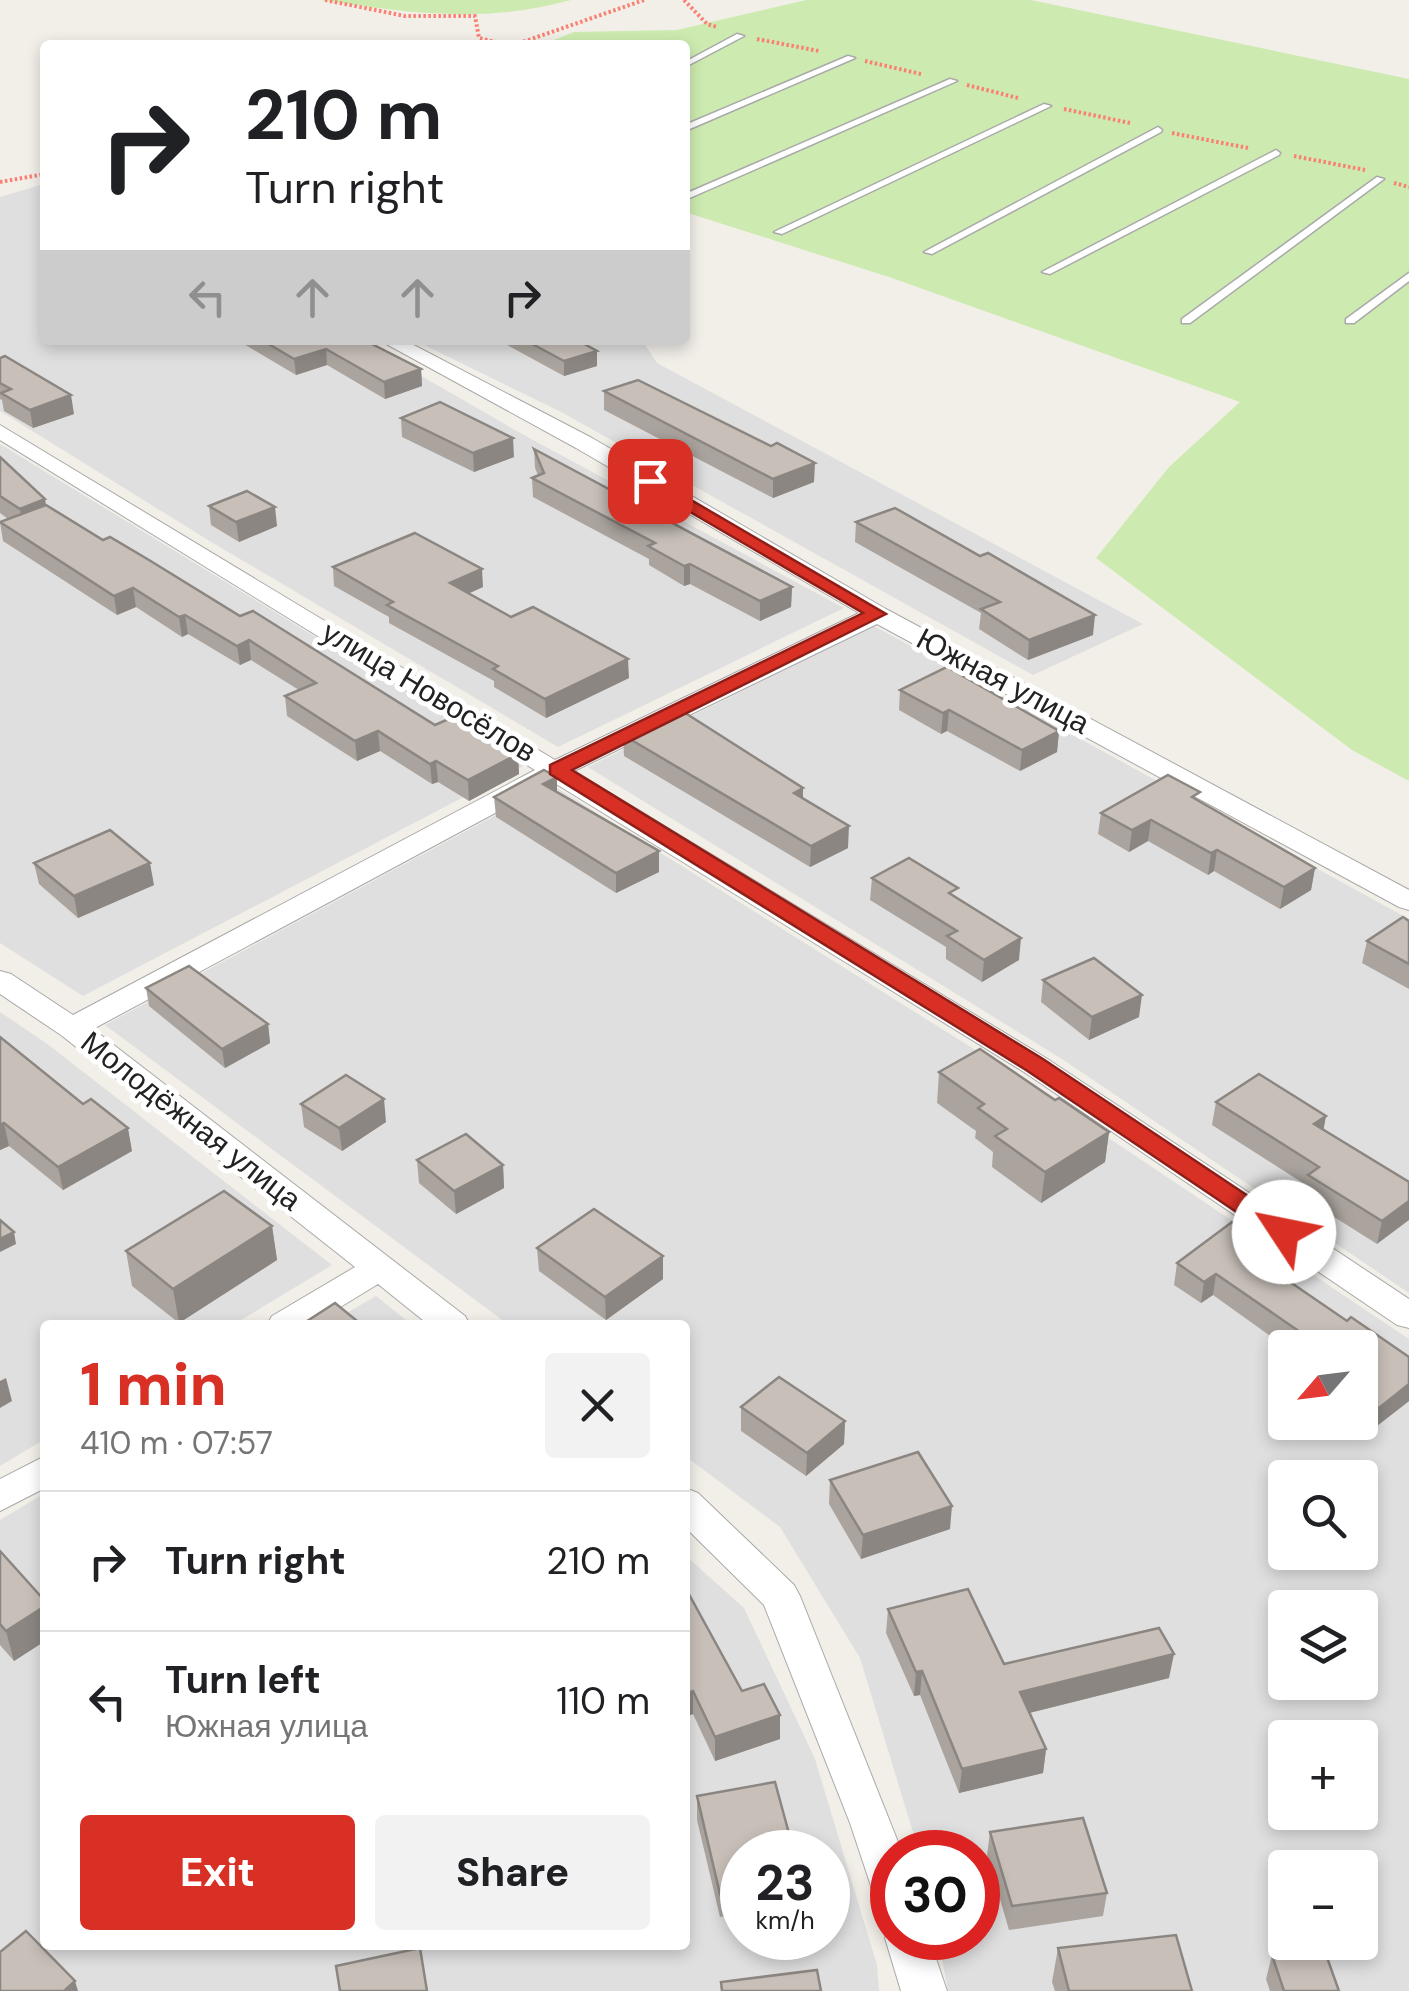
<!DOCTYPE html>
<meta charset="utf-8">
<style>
:root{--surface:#fff;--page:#f2f2f2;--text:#202124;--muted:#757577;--line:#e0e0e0;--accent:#d93025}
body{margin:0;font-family:"DM Sans",sans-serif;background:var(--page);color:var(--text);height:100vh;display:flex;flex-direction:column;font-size:38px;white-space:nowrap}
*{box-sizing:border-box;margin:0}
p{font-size:32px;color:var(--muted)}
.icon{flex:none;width:55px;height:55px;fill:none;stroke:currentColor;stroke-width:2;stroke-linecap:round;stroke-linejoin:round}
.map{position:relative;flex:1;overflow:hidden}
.details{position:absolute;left:40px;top:1320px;width:650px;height:630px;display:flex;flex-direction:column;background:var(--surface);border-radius:10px;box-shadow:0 5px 15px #0003}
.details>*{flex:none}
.hud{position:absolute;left:40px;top:40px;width:650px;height:305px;border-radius:10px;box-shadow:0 5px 15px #0003;background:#fff;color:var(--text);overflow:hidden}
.needle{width:65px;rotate:242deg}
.tools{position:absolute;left:1268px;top:1330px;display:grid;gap:20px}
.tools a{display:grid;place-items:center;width:110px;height:110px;border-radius:10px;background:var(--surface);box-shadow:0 5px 15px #0003;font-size:50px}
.speed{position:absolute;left:720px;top:1830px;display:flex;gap:20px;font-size:50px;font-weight:700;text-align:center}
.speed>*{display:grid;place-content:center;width:130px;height:130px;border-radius:50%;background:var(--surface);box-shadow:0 5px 15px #0003;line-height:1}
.speed small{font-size:25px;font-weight:400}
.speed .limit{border:15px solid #d22;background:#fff;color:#111}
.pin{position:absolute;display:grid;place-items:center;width:85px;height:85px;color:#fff;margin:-42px;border-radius:20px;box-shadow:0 5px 15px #0006}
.me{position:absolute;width:110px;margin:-55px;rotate:304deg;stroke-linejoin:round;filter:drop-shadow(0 0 8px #0008)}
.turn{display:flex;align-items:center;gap:35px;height:210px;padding:0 40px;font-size:45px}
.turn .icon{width:130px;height:130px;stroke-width:2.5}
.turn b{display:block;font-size:70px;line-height:85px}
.lanes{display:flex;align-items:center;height:95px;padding:0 40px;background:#0003;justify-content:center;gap:50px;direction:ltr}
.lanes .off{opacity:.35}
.round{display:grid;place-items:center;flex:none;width:105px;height:105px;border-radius:10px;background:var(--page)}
.headline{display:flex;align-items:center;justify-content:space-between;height:170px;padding:0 40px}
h1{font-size:60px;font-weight:800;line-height:75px;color:var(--accent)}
.button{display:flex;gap:20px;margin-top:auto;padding:20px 40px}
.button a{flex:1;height:115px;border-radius:10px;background:var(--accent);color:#fff;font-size:40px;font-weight:800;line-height:115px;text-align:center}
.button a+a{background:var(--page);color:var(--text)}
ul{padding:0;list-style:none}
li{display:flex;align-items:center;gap:30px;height:140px;padding:0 40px;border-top:2px solid var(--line)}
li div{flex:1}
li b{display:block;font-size:38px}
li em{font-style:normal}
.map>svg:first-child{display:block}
.residential{fill:#e0dfdf;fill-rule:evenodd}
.grass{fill:#cdebb0}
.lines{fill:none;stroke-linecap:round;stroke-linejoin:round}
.service-casing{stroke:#a9a9a9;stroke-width:3}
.minor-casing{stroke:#a9a9a9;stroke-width:2}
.path{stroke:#fa8072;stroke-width:4;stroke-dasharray:2.5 2.5;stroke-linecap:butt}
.service{fill:#fff;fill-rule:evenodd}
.minor{fill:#fff;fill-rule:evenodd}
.wall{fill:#aba49e}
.shaded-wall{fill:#8b8681}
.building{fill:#c7bfb8;stroke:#8b8681;stroke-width:2.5}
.route{fill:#d93025;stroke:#8d1f18;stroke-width:2.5}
.labels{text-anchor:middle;stroke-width:10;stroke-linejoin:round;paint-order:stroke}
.street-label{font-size:30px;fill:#222;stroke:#fff}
</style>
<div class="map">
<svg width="1409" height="1991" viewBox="0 0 1409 1991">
<rect width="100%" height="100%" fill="#f2efe9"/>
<g class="residential">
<polygon points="40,185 45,187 45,340 359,340 522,434 844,608 558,747 208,540 0,411 0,197"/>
<polygon points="414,340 642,340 657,363 1143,624 1033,675 561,412"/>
<polygon points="0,444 525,765 83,996 0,943"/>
<polygon points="874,626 1409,919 1409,1293 1062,1059 588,767"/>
<path d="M552 785 998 1064 1409 1339V1991H948L938 1938H978V1852H919L860 1658 780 1527 685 1456V1325H509L105 1025ZM1285 1348H1360V1422H1285ZM1285 1478H1360V1552H1285ZM1285 1608H1360V1682H1285ZM1285 1738H1360V1812H1285ZM1285 1868H1360V1942H1285Z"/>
<polygon points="0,1012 46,1043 332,1265 233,1325 45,1325 45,1439 0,1466"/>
<polygon points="376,1296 412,1325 326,1325"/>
<path d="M45 1493V1945H685V1555L744 1608 815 1759 877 1965 879 1991H0V1520ZM742 1852H828V1938H742Z"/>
</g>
<g class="grass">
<path d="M320 0H571C484 24 408 13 320 0Z"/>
<polygon points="806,0 1031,0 1409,79 1409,781 1352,750 1096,558 1169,467 1240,402 892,278 685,212 685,45 541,45 574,32 677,30"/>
</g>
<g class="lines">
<defs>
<g id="service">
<polygon points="737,34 744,36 685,67 685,62"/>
<polygon points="848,56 855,58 685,131 685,125"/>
<polygon points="950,79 957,81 685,200 685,194"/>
<polygon points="1044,104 1051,106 782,234 774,232"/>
<polygon points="1158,127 1162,130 1161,132 932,254 924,252"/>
<polygon points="1276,150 1280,153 1279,155 1050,274 1042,272"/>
<polygon points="1377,177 1384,179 1190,323 1182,323 1182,319"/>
<polygon points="1409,273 1409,281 1354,323 1346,323 1346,319"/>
</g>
<g id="minor">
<polygon points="379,340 404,340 592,438 886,609 1409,890 1409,910 1399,907 877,624 574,771 1046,1058 1409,1299 1409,1328 1397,1325 1024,1072 553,782 93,1029 465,1316 470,1325 429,1325 378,1284 311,1325 267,1325 272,1316 355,1267 61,1035 0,994 0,971 11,974 73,1015 535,770 0,440 0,425 555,760 859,613 576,448"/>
<polygon points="45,1456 45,1488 0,1511 0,1479"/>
<polygon points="685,1488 698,1493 794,1585 800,1596 902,1852 892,1852 892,1909 877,1904 850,1823 764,1605 685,1527"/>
<polygon points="891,1924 892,1938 929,1938 947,1991 901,1991 885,1938"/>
</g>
</defs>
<use href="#service" class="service-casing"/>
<use href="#minor" class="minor-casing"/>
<g class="path">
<polyline points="325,0 405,16 475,16 479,38 508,45"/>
<polyline points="684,0 707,24 717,27"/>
<polyline points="757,39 819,51"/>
<polyline points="514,45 644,0"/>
<polyline points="865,61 921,74"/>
<polyline points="967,85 1018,98"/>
<polyline points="1064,109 1130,123"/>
<polyline points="1172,133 1248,148"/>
<polyline points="1294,156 1365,170"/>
<polyline points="0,182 45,174"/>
<polyline points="1394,183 1409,187"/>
</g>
<use href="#service" class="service"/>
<use href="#minor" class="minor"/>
</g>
<g class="wall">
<polygon points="237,340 364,340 421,369 422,386 385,399 327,365 296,375"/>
<polygon points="498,340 577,340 597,366 564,376"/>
<polygon points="0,358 74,414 33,428 4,411 2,400 0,399"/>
<polygon points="604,391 771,446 814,482 773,498 604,410"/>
<polygon points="401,418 514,457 474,472 402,437"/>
<polygon points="534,449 792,587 791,607 760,621 690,584 684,586 649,565 649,559 533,497 532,478 538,475 535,468"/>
<polygon points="0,457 46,505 103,540 435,725 518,754 519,774 469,801 438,782 432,784 380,751 357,761 287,716 285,696 299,690 251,660 240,665 188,634 182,637 136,607 117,615 3,541 0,522 8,519 0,513"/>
<polygon points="209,506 277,526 239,542 211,525"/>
<polygon points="856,522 1093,635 1028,660 979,629 981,613 855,542"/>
<polygon points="333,567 483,587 469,593 511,617 629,678 546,718 494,687 494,681 389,623 389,617 334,586"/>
<polygon points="900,690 1059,731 1057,752 1020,771 947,731 941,734 899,710"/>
<polygon points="623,735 803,788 803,798 848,848 810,867 624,756"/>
<polygon points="557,792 659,851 659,872 616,893 496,817 494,797"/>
<polygon points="1199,801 1315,868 1311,890 1280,909 1214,871 1208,875 1148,841 1129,852 1098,834 1101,813"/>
<polygon points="34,863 154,885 78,918 39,884"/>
<polygon points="872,878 957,898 1019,960 982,982 946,959 946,947 870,900"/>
<polygon points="1409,921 1409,989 1362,963 1367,941"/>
<polygon points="1043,980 1139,1017 1089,1040 1041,1002"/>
<polygon points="146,988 268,1024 270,1043 225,1068 149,1006"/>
<polygon points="0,1037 132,1151 63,1190 9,1146 0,1150"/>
<polygon points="939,1072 1055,1100 1109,1132 1105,1162 1041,1203 992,1167 993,1152 975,1138 976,1131 937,1103"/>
<polygon points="1216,1102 1326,1116 1323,1129 1409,1182 1377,1244 1304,1198 1306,1185 1212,1125"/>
<polygon points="301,1104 386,1122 342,1151 304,1127"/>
<polygon points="417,1160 503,1165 504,1188 456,1214 419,1183"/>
<polygon points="272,1226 277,1260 179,1323 132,1286 126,1251"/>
<polygon points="1254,1237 1251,1255 1347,1321 1409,1357 1409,1401 1373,1429 1360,1420 1360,1348 1287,1348 1213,1295 1201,1303 1174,1285 1177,1263"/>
<polygon points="537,1248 663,1256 663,1279 606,1320 539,1271"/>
<polygon points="741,1407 845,1421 844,1444 806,1476 741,1431"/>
<polygon points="830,1480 950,1529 861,1559 829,1504"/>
<polygon points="0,1551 45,1601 45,1641 14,1661 0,1645"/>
<polygon points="685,1587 742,1691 780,1715 780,1739 715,1761 693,1714 685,1717"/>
<polygon points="888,1609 1004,1664 1169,1678 1029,1713 1046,1749 1043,1773 959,1793 920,1695 914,1696 886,1633"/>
<polygon points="697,1796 742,1852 742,1913 720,1917 697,1820"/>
<polygon points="990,1832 1107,1893 1103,1916 1009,1930 987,1855"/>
<polygon points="1058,1948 1192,1991 1055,1991 1052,1982"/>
<polygon points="1272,1955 1339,1991 1270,1991 1266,1979"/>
</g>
<g class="shaded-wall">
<polygon points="326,349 327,365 296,375 294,359"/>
<polygon points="597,351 597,366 564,376 564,361"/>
<polygon points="421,369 422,386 385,399 384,382"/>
<polygon points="71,395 74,414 33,428 30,410"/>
<polygon points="513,438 514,457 474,472 473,453"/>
<polygon points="815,463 814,482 773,498 773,479"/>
<polygon points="45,499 48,519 23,528 20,509"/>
<polygon points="275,507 277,526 239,542 236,522"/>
<polygon points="690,564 690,584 684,586 684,566"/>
<polygon points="482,569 483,587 452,601 450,583"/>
<polygon points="792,587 791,607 760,621 760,601"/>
<polygon points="133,588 136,607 117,615 114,596"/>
<polygon points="185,615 188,634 182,637 179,617"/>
<polygon points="1095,615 1093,635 1028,660 1029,640"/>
<polygon points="249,640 251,660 240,665 237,646"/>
<polygon points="628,659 629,678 546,718 545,699"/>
<polygon points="949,710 947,731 941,734 943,713"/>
<polygon points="378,731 380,751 357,761 355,741"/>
<polygon points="1059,731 1057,752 1020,771 1022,750"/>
<polygon points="518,754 519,774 469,801 468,780"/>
<polygon points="436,761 438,782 432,784 430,764"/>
<polygon points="557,777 557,798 543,784"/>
<polygon points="803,788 803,810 794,793"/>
<polygon points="1151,820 1148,841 1129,852 1132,830"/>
<polygon points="849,826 848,848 810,867 811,846"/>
<polygon points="1217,850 1214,871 1208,875 1211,853"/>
<polygon points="659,851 659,872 616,893 616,873"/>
<polygon points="150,863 154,885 78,918 74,896"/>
<polygon points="1315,868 1311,890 1280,909 1284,887"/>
<polygon points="1021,938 1019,960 982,982 984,960"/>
<polygon points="1142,995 1139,1017 1089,1040 1092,1017"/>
<polygon points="268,1024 270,1043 225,1068 222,1049"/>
<polygon points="384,1099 386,1122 342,1151 339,1128"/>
<polygon points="1326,1116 1322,1138 1314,1124"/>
<polygon points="4,1123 9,1146 0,1150 0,1125"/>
<polygon points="128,1128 132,1151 63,1190 58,1167"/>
<polygon points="1109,1132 1105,1162 1041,1203 1045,1172"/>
<polygon points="503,1165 504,1188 456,1214 454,1191"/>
<polygon points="1409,1201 1409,1220 1377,1244 1382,1221"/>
<polygon points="272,1226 277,1260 179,1323 173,1289"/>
<polygon points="14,1232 16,1244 0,1252 0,1239"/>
<polygon points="1254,1237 1250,1258 1239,1247"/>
<polygon points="663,1256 663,1279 606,1320 605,1297"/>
<polygon points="1216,1274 1213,1295 1201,1303 1204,1282"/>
<polygon points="6,1378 12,1401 0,1408 0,1381"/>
<polygon points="1409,1384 1409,1401 1373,1429 1379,1408"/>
<polygon points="845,1421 844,1444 806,1476 807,1453"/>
<polygon points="952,1506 950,1529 861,1559 863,1535"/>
<polygon points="45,1606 45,1641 14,1661 6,1631"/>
<polygon points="1174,1654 1169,1678 1017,1716 1020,1692"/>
<polygon points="922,1671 920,1695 914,1696 916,1672"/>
<polygon points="693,1691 693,1714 685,1717 685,1694"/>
<polygon points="780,1715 780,1739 715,1761 715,1737"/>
<polygon points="1046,1749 1043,1773 959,1793 962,1769"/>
<polygon points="75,1981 78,1991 64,1991"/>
</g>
<g class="building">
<polygon points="262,340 364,340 421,369 384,382 326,349 294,359"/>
<polygon points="525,340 577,340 597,351 564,361"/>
<polygon points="5,356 71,395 30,410 1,393 11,389 0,383 0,358"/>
<polygon points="638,380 771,446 777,443 815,463 773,479 604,391"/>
<polygon points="440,402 513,438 473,453 401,418"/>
<polygon points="534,449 792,587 760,601 690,564 684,566 648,546 655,543 532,478 544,473"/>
<polygon points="0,457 45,499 20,509 0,496"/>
<polygon points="247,491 275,507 236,522 209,506"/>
<polygon points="46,505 103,540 110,537 149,560 240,616 253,611 435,725 451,718 518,754 468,780 436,761 430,764 378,731 355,741 285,696 316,683 249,640 237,646 185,615 179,617 133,588 114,596 0,522"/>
<polygon points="895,508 980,556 988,553 1095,615 1029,640 981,609 1000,602 856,522"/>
<polygon points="415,533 482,569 450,583 511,617 533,607 628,659 545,699 493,669 498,666 387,605 393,602 333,567"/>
<polygon points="947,667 1059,731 1022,750 949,710 943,713 900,690"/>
<polygon points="679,709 803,788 794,793 849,826 811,846 623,735"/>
<polygon points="544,770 557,777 543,784 659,851 616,873 494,797"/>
<polygon points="1168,775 1200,792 1192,797 1315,868 1284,887 1217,850 1211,853 1151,820 1132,830 1101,813"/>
<polygon points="110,830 150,863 74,896 34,863"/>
<polygon points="909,858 958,888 949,893 1021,938 984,960 947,936 957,931 872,878"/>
<polygon points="1403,917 1409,921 1409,964 1367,941"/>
<polygon points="1094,958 1142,995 1092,1017 1043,980"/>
<polygon points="189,966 268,1024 222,1049 146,988"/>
<polygon points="0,1037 83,1104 91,1099 128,1128 58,1167 4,1123 0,1125"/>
<polygon points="980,1049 1055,1100 1059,1098 1109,1132 1045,1172 995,1136 1007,1129 978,1108 984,1104 939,1072"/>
<polygon points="1259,1074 1326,1116 1314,1124 1409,1182 1409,1201 1382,1221 1308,1175 1319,1167 1216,1102"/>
<polygon points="346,1075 384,1099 339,1128 301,1104"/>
<polygon points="466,1134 503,1165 454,1191 417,1160"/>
<polygon points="224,1191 272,1226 173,1289 126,1251"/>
<polygon points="594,1209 663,1256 605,1297 537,1248"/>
<polygon points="0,1220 14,1232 0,1239"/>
<polygon points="1232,1222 1254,1237 1239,1247 1347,1321 1351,1317 1409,1357 1409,1384 1379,1408 1360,1395 1360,1348 1310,1348 1316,1343 1216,1274 1204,1282 1177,1263"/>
<polygon points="335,1303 362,1325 301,1325"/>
<polygon points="779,1377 845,1421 807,1453 741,1407"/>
<polygon points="918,1452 952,1506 863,1535 830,1480"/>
<polygon points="0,1551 45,1601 45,1606 6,1631 0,1624"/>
<polygon points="685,1587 742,1691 764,1684 780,1715 715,1737 693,1691 685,1694"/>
<polygon points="968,1589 1004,1664 1159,1628 1174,1654 1020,1692 1046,1749 962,1769 922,1671 916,1672 888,1609"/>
<polygon points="775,1782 794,1852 742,1852 742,1890 720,1894 697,1796"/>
<polygon points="1083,1818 1107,1893 1012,1906 990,1832"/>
<polygon points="26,1931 75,1981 64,1991 0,1991 0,1952"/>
<polygon points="1176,1935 1192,1991 1069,1991 1058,1948"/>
<polygon points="420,1948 427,1991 340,1991 336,1966"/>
<polygon points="1324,1949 1339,1991 1284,1991 1272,1955"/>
<polygon points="817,1970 821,1991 722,1991 721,1982"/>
</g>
<polygon class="route" points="650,476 886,614 572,770 1043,1059 1293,1226 1297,1232 1293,1238 1275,1238 1026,1070 550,774 550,765 863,613 644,485 641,481"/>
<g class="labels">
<g class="street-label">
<text transform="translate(1003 681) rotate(28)" y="10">Южная улица</text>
<text transform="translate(429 692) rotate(31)" y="10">улица Новосёлов</text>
<text transform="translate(191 1121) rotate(38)" y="10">Молодёжная улица</text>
</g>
</g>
</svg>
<div class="tools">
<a><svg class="needle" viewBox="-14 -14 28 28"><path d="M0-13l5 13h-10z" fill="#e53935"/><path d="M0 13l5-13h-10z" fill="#757577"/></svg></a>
<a><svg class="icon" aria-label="search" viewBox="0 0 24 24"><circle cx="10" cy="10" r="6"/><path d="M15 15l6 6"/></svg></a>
<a><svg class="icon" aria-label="layers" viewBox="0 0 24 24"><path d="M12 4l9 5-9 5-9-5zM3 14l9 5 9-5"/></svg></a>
<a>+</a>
<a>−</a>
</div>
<div class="speed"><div>23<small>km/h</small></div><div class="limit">30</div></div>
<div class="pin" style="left:650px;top:481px;background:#d93025"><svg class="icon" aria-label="arrive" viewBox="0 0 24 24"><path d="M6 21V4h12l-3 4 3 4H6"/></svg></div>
<svg class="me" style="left:1284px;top:1232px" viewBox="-20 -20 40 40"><circle r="19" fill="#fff"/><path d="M0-13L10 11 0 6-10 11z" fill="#d93025"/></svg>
<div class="hud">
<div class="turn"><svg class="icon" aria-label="right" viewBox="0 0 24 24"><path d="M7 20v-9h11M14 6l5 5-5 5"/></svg><div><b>210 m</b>Turn right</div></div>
<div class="lanes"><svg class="icon off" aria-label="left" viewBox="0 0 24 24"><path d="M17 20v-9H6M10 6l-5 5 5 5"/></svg><svg class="icon off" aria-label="ahead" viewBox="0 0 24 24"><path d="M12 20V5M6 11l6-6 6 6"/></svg><svg class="icon off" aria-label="ahead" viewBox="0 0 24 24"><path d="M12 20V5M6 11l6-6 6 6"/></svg><svg class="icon" aria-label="right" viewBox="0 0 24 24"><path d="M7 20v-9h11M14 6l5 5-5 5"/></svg></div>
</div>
<section class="details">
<div class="headline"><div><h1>1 min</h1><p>410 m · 07:57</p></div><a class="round"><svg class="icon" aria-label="close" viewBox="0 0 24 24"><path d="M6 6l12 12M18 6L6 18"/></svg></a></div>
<ul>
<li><svg class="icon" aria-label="right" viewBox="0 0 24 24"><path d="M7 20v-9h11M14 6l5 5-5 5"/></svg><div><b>Turn right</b></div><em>210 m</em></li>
<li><svg class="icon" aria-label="left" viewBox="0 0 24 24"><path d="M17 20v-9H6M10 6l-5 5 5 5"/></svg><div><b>Turn left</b><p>Южная улица</p></div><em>110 m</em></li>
</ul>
<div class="button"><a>Exit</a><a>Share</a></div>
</section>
</div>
